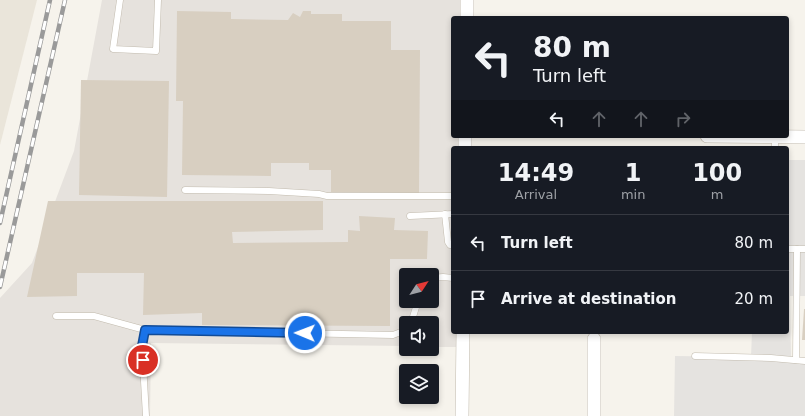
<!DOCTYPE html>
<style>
:root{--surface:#171b24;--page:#242831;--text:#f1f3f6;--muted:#9ea1a6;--line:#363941}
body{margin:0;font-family:"DejaVu Sans",sans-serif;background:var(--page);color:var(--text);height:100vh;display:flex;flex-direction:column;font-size:15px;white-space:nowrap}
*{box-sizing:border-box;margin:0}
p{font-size:13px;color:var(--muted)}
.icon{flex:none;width:22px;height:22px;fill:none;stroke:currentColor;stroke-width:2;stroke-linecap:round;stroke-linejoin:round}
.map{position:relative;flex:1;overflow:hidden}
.details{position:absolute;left:451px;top:146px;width:338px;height:188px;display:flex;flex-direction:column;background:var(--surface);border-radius:4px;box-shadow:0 2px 6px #0003}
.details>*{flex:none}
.banner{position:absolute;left:451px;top:16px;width:338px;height:122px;border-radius:4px;box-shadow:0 2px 6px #0003;background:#171b24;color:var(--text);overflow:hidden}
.needle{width:26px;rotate:54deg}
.buttons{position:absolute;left:399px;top:268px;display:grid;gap:8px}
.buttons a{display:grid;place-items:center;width:40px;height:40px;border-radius:4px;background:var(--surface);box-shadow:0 2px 6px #0003;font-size:20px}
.pin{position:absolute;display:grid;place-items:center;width:34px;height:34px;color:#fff;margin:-17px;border:2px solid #fff;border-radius:50%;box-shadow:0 1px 4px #0007}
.me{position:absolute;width:44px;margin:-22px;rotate:271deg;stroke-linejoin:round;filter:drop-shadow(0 0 3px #0008)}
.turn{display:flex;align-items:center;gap:14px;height:84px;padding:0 16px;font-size:18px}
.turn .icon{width:52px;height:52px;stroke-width:2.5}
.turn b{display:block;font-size:28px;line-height:34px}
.lanes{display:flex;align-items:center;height:38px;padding:0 16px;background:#0003;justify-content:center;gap:20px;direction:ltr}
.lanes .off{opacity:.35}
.eta{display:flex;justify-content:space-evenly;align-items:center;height:68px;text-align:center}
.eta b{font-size:24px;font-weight:800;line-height:28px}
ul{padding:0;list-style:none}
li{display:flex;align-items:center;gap:12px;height:56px;padding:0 16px;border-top:1px solid var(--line)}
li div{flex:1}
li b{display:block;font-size:15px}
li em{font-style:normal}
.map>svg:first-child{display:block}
.residential{fill:#eae5da}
.industrial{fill:#e6e2dd;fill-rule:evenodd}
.parking{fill:#e5e3e0}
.building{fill:#d8cfc1}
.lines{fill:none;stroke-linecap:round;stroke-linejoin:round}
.lane-casing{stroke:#c2bbae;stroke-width:7}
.street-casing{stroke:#c2bbae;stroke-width:14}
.lane{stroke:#fff;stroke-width:6}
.street{stroke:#fff;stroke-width:13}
.rail-casing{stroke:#9a9a9a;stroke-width:4.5}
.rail{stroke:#fff;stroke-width:3;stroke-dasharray:9;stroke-linecap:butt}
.route-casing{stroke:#114b97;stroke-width:10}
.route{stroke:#1a73e8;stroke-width:7}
</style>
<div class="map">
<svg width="805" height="416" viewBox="0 0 805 416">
<rect width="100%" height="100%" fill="#f6f3ec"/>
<polygon class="residential" points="0,0 37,0 0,145"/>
<path class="industrial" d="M102 0H467V18H453V136H465V148H453V332H463V347H432V323H406V346L151 343 150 416H0V298L32 263 74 151ZM406 275H432V301H406Z"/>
<polygon class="parking" points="787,160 805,160 805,296 790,296 791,360 805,361 805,416 674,416 675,356 751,357 752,332 787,332"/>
<g class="building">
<polygon points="177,11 231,12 231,19 288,20 293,13 300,17 303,11 311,11 311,14 342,14 342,21 391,21 391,50 420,50 419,193 331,192 331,170 309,170 309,163 271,163 271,176 182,175 183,101 176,101"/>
<polygon points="81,80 169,81 167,197 79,195"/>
<polygon points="48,201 323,201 323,230 232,232 233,243 348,242 348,230 360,231 359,216 395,218 394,230 428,231 427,259 390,259 390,326 202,325 202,313 143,315 144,273 77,273 77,296 27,297"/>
<polygon points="804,309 805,309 805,340 802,340"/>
</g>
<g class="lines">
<defs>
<g id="lane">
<polyline points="120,0 113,49 156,51 158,0"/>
<polyline points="775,148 775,137"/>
<polyline points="185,190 269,191 319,194 327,196 453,196"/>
<polyline points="445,214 448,242 450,245 453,245"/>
<polyline points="410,216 453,214"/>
<polyline points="787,249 805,249"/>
<polyline points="432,278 443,277 453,278"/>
<polyline points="56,316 94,316 145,330 393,335 406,330"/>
<polyline points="411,323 418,301"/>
<polyline points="145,330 142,346 146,416"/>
<polyline points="695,356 771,358 805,361"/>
<polyline points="796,360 797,249"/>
</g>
<g id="street">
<polyline points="467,18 467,0"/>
<polyline points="707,136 805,137"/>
<polyline points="465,148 465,136"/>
<polyline points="462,416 463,332"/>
<polyline points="594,416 594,339"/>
</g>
</defs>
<use href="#lane" class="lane-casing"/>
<use href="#street" class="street-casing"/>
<use href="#lane" class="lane"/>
<use href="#street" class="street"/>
<defs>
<g id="rail">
<polyline points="0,223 50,0"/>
<polyline points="0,287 65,0"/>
</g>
</defs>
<use href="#rail" class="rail-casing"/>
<use href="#rail" class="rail"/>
</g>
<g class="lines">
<defs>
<polyline id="route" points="143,360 142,346 145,330 305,333"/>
</defs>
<use href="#route" class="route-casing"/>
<use href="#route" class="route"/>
</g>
</svg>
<div class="buttons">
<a><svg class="needle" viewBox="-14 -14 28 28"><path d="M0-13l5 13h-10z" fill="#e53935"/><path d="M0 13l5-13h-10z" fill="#9ea1a6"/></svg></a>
<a><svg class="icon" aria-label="sound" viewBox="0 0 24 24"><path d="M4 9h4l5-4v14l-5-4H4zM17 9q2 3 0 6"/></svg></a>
<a><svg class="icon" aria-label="layers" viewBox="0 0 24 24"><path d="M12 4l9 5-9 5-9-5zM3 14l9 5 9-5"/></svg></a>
</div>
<div class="pin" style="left:143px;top:360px;background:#d93025"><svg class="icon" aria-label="arrive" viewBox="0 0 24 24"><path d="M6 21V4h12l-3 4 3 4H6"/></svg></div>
<svg class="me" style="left:305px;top:333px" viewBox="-20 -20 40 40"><circle r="17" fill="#1a73e8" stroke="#fff" stroke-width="3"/><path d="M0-11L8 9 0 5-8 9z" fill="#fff"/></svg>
<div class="banner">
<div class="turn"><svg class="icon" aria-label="left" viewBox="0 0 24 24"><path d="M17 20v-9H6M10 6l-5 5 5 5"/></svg><div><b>80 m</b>Turn left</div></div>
<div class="lanes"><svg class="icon" aria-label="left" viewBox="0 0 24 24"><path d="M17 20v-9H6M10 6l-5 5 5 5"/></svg><svg class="icon off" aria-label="ahead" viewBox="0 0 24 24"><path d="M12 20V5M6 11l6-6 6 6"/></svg><svg class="icon off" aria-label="ahead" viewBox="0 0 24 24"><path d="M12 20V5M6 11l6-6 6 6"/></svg><svg class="icon off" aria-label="right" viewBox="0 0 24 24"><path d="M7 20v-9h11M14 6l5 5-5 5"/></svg></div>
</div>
<section class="details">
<div class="eta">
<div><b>14:49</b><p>Arrival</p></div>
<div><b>1</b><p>min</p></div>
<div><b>100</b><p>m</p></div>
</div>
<ul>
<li><svg class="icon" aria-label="left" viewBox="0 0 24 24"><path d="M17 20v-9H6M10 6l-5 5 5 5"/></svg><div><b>Turn left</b></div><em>80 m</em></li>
<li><svg class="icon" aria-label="arrive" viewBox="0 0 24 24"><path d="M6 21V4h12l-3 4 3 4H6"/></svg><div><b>Arrive at destination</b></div><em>20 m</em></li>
</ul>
</section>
</div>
